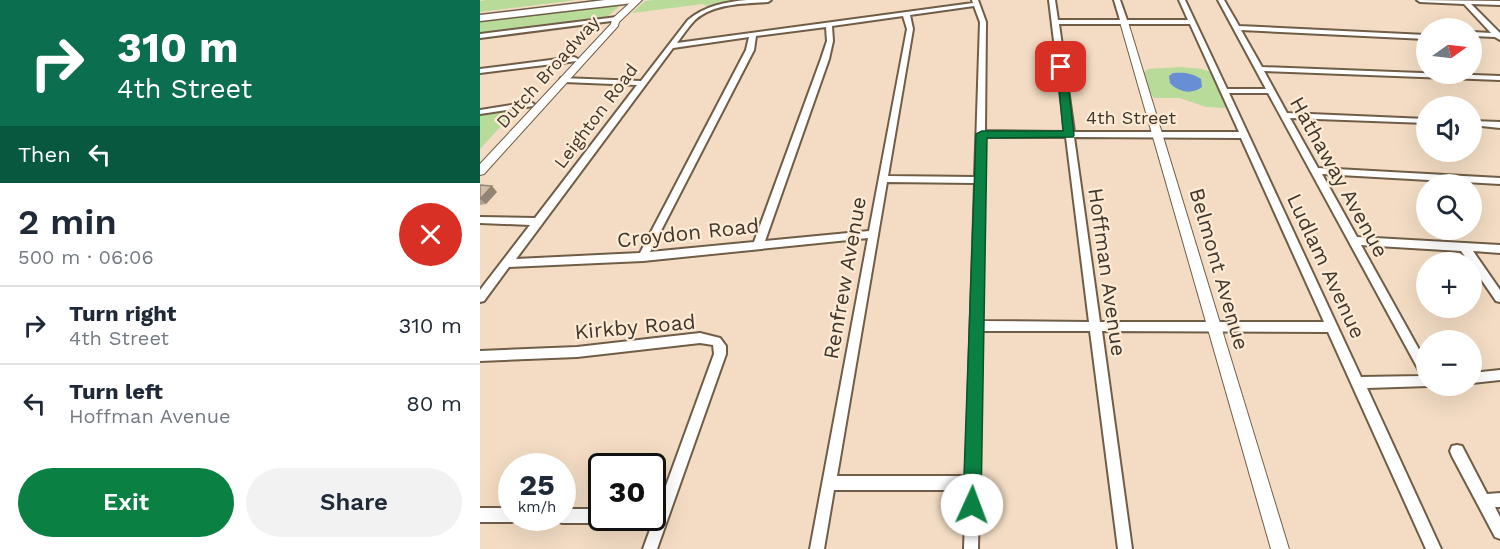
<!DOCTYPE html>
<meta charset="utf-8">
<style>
:root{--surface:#fff;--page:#f2f2f3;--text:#1f2937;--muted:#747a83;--line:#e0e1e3;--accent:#0b8043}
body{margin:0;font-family:"Work Sans",sans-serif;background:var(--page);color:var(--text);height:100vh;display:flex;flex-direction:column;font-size:22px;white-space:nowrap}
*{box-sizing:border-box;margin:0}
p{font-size:20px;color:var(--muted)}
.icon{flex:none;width:33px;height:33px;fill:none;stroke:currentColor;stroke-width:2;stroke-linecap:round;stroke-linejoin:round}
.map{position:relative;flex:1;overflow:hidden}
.side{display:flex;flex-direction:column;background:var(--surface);width:480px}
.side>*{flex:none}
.hud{background:#0b6e4f;color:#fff;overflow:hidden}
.needle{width:39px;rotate:76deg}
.controls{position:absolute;left:936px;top:18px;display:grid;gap:12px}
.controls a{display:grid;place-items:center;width:66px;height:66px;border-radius:50%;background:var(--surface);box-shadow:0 6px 24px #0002;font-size:30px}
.speed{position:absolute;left:18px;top:453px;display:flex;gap:12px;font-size:30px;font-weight:700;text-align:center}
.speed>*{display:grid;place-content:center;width:78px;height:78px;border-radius:50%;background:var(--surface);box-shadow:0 6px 24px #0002;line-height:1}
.speed small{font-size:15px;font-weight:400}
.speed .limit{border:3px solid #111;border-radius:9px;background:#fff;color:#111}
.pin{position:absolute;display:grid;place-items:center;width:51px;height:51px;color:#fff;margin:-26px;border-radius:12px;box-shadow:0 3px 9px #0006}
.me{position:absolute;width:66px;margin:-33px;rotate:2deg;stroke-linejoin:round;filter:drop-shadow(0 0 4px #0008)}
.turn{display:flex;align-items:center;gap:21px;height:126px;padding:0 18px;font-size:27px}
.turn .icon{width:78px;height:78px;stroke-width:2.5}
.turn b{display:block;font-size:42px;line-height:51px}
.then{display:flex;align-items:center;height:57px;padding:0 18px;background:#0003;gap:12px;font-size:22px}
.round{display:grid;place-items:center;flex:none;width:63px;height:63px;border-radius:32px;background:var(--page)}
.headline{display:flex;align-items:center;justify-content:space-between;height:102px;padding:0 18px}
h1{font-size:36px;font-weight:600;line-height:45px}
.primary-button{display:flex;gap:12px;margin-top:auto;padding:12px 18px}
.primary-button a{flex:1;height:69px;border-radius:36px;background:var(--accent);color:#fff;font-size:24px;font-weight:600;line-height:69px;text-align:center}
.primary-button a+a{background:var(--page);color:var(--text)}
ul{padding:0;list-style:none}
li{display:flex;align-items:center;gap:18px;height:78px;padding:0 18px;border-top:2px solid var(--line)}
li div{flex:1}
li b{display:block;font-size:22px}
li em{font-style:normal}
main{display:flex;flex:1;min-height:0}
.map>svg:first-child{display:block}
.green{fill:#b8db9a}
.water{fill:#688ed5}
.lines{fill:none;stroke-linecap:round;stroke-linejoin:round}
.street-casing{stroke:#705d47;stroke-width:4}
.secondary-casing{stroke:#705d47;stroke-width:2}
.highway-casing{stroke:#705d47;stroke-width:3}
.street{fill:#fff;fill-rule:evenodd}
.secondary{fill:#fff;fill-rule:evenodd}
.highway{fill:#fff;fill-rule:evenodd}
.wall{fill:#b5a38e}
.shaded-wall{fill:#948474}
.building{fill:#d3bda5;stroke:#948474;stroke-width:1.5}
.route{fill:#0b8043;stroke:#07532c;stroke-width:1.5}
.labels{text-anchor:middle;stroke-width:4.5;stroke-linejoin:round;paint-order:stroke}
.far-street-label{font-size:18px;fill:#3f362c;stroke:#fdebd6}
.street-label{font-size:21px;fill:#3f362c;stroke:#fdebd6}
</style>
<main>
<section class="side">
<div class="hud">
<div class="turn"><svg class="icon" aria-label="right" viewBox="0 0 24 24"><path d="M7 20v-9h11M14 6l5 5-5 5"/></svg><div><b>310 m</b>4th Street</div></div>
<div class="then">Then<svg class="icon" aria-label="left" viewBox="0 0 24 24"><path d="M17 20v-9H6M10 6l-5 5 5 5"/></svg></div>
</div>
<div class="headline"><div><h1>2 min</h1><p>500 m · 06:06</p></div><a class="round" style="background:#d93025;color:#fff"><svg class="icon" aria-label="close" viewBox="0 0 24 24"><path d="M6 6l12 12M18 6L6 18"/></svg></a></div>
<ul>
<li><svg class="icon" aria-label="right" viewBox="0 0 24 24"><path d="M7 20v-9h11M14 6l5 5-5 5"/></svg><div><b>Turn right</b><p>4th Street</p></div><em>310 m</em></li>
<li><svg class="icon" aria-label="left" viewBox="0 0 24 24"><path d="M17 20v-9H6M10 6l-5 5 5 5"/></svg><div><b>Turn left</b><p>Hoffman Avenue</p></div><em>80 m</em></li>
</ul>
<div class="primary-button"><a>Exit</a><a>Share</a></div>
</section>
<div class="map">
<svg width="1020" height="549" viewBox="0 0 1020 549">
<rect width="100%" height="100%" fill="#f3dcc3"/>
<g class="green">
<polygon points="7,0 98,0 0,12 0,1"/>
<polygon points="173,0 268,0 228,7 223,4 152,13 165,1"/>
<polygon points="143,3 127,17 0,33 0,21"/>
<polygon points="701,67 722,69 731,72 749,105 747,108 726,107 700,98 674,98 667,88 663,73 668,69"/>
<polygon points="36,110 0,149 0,115"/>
</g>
<path class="water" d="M693 73C704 72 712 73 721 79L722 87C712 95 698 92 690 83L689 76Z"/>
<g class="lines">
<defs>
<g id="street">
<path d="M267 0H291L288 2C264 4 234 3 215 20 208 27 203 35 197 43L493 3 492 0H498L506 22 505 131 585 132 569 0H575L578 20H640L634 0H640L647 20H708L699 0H705L747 89H786L738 0H744L759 26 946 35V39L761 30 782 67 1020 76V80L784 71 807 113 946 119V123L810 118 838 168 1020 178V184L842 174 877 237 1020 245V253L993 251 1020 290V302L1016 301 992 266V262H989L981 251 881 245 946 362V386H949L887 388 961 549H946L848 332 622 331 652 549H638L610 331H502L498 549H484L486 490H354L344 549H330L388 238 163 261 29 267 4 301 0 302V290L50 225 0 223V217L55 218 157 85 84 82 80 80 81 78 161 81 208 20C225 6 245 2 267 0ZM494 6 500 22 495 177 408 176 433 29 430 15ZM423 16 427 29 389 231 285 241 349 59 353 41 352 26ZM579 24H710L759 132H594ZM346 27 347 41 341 59 274 242 170 252 274 50 276 36ZM269 37 266 50 160 253 36 259 193 48ZM749 93H788L942 376 881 377ZM505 137H586L609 322 502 321ZM594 137 761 138 844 322H620ZM407 182 495 183 486 476H357Z"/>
<polygon points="937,0 1020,1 1020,5 991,4 1020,33 1020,40 1015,37 992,36 992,32 1011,33 984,4 940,2"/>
<polygon points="137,17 140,19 139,20 0,38 0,34"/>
<polygon points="94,57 98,59 97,61 0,73 0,69"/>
<polygon points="50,102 54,104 53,106 0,114 0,110"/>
<polygon points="992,121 1020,122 1020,128 992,125"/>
<polygon points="220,333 240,338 246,346 246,354 177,549 163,549 234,354 233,345 220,343 97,357 0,361 0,351 97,347"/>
<polygon points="1020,370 1020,380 992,383 992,373"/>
<polygon points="977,445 982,446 1007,494 1020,493 1020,507 1015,507 1020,517 1020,539 1015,537 972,456 970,451 972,446"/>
<polygon points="0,508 32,508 32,518 38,518 37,520 32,522 0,522"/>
<polygon points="82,509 122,509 122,518 128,518 127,521 122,523 82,523 77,521 76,518 82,518"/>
</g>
<g id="secondary">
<polygon points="153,0 162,0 139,22 138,26 4,174 0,175 0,164 131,24 132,19"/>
<polygon points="644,19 648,22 809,549 791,549 640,22"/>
</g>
<polygon id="highway" points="125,0 158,0 153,3 0,21 0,15"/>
</defs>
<use href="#street" class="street-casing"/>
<use href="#secondary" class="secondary-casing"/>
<use href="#highway" class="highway-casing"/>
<use href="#street" class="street"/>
<use href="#secondary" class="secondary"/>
<use href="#highway" class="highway"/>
</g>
<polygon class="wall" points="0,185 17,192 6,204 0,205"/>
<polygon class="shaded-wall" points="12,186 17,192 6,204 0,199"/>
<polygon class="building" points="0,185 12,186 0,199"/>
<polygon class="route" points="577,65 586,67 594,135 593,137 507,138 501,505 498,512 492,514 486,512 483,505 496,134 502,131 583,131"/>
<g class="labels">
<g class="far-street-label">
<text transform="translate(68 72) rotate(-48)" y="6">Dutch Broadway</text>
<text transform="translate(116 116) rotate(-53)" y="6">Leighton Road</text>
<text x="651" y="124">4th Street</text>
</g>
<g class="street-label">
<text transform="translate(859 177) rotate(61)" y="7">Hathaway Avenue</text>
<text transform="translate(208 233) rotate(-6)" y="7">Croydon Road</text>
<text transform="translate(846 266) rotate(65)" y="7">Ludlam Avenue</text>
<text transform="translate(739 269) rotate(74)" y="7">Belmont Avenue</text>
<text transform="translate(627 272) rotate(82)" y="7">Hoffman Avenue</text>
<text transform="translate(365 278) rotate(-80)" y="7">Renfrew Avenue</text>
<text transform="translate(155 327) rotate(-5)" y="7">Kirkby Road</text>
</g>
</g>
</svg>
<div class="controls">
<a><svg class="needle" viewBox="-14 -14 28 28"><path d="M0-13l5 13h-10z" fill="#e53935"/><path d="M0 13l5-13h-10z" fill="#747a83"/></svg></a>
<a><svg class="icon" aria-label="sound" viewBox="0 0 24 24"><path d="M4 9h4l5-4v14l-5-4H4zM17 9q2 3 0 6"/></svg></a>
<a><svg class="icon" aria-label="search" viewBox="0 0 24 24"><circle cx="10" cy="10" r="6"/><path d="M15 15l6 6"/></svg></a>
<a>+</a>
<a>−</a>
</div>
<div class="speed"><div>25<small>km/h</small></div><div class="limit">30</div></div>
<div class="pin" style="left:581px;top:67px;background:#d93025"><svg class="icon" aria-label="arrive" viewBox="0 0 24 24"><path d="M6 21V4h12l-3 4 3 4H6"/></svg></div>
<svg class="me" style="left:492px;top:505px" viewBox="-20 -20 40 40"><circle r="19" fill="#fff"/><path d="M0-13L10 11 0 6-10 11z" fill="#0b8043"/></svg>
</div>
</main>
